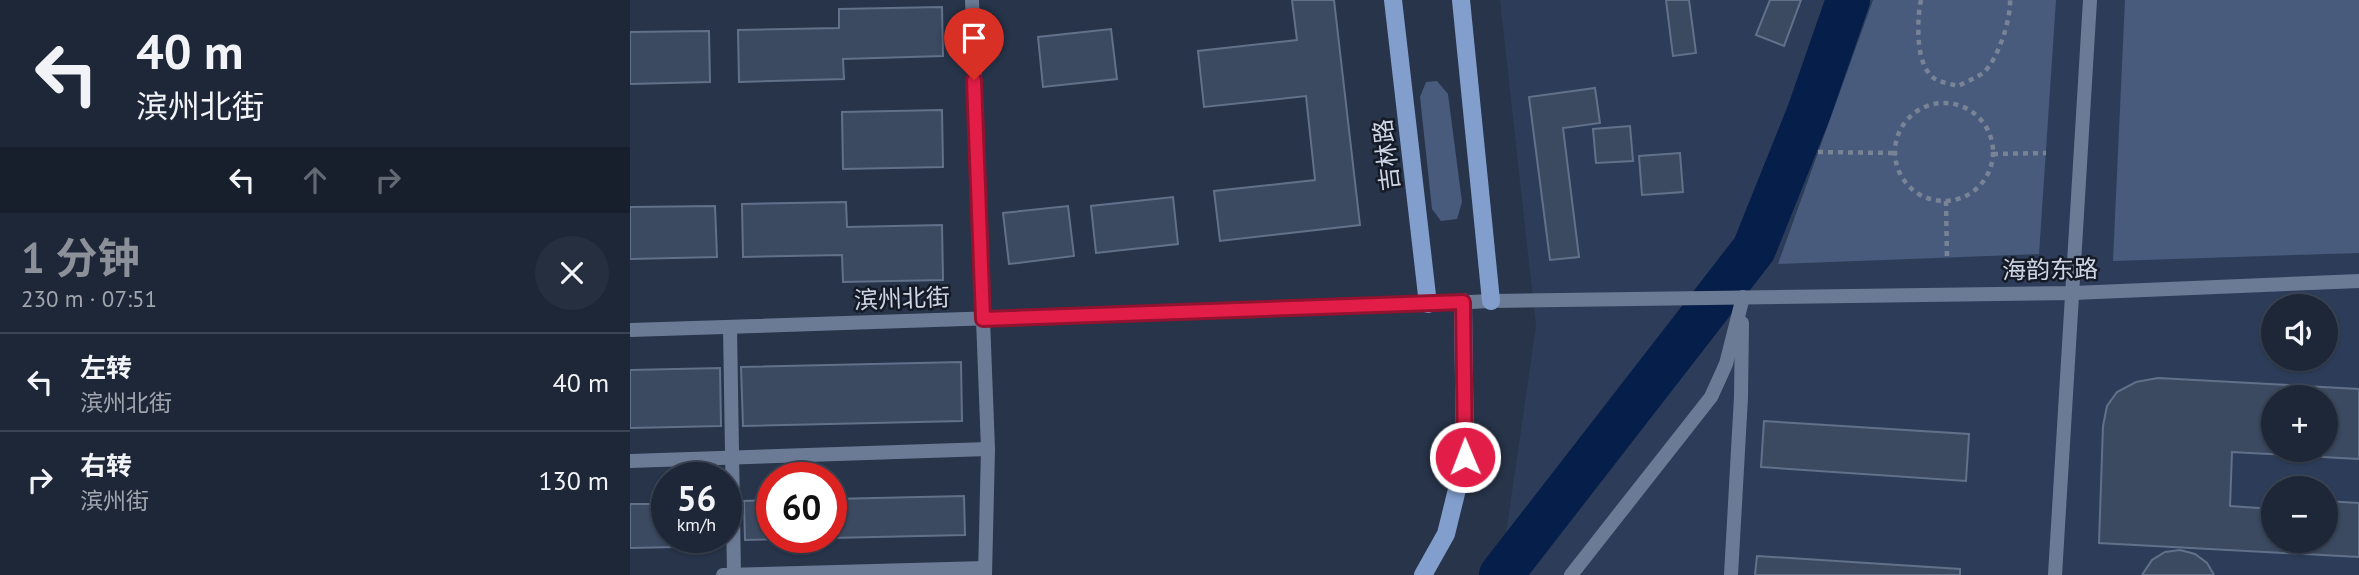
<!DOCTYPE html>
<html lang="zh">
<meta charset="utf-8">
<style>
:root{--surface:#1d2738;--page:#252f40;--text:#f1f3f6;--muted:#a0a5ae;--line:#3b4453;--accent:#8c9099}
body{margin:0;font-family:"PT Sans","Noto Sans SC",sans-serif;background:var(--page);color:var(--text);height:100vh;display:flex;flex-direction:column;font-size:26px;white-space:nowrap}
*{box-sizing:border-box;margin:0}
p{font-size:23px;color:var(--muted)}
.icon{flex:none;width:38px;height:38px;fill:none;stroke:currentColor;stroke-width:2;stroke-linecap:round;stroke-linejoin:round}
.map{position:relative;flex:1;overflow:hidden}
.drawer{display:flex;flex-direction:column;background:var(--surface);width:630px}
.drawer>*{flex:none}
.guide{background:#1d2738;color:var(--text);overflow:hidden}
.tools{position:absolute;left:1631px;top:294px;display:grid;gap:14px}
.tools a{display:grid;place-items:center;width:77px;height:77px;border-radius:50%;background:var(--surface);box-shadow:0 2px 5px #0004,0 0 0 2px var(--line);font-size:35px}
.speed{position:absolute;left:21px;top:462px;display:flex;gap:14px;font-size:35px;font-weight:700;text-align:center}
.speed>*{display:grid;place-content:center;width:91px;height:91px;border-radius:50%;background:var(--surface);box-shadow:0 2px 5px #0004,0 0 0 2px var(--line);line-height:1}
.speed small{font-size:18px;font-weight:400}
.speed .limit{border:10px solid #d22;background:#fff;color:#111}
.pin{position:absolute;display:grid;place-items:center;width:60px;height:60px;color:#fff;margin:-72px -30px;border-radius:50% 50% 50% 0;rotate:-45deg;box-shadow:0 0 7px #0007}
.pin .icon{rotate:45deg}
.me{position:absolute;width:77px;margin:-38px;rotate:359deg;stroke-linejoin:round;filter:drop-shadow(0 0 5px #0008)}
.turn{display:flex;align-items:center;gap:24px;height:147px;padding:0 21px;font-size:32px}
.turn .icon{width:91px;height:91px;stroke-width:2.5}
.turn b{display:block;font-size:49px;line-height:60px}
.lanes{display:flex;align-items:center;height:66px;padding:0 21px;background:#0003;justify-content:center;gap:35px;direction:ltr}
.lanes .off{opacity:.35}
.round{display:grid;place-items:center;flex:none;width:74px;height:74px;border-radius:37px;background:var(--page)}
.headline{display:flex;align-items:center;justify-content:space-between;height:119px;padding:0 21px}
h1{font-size:42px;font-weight:700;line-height:52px;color:var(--accent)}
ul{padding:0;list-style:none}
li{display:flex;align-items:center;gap:21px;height:98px;padding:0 21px;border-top:2px solid var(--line)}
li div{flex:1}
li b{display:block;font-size:26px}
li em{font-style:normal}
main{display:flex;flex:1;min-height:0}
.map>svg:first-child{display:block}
.built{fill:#2d3d59;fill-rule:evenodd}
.green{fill:#485b7d}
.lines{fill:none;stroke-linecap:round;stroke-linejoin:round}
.river{stroke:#051e4a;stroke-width:44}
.building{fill:#3b4961;stroke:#62718a;stroke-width:2;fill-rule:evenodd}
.path{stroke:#798396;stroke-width:4.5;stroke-dasharray:5 5;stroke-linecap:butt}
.lane{stroke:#6c7b95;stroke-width:14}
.street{stroke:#6c7b95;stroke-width:14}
.primary{stroke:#829ecd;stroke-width:18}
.route-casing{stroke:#92132f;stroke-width:18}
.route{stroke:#e11d48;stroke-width:12}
.labels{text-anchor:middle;stroke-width:5;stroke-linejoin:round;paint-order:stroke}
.street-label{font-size:24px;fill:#ced6e5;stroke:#151b26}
</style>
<main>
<section class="drawer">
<div class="guide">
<div class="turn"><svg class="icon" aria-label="left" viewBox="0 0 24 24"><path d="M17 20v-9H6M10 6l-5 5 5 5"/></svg><div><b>40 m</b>滨州北街</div></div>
<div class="lanes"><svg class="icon" aria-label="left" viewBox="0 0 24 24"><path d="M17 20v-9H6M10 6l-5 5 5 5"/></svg><svg class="icon off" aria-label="ahead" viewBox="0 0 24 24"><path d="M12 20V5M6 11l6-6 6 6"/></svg><svg class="icon off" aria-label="right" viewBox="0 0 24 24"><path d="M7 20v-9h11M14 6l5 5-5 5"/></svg></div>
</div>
<div class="headline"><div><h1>1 分钟</h1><p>230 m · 07:51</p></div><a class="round"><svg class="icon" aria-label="close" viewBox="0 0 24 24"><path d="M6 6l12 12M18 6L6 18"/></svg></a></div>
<ul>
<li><svg class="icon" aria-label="left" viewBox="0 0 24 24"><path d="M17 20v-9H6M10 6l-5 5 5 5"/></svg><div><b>左转</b><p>滨州北街</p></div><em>40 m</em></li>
<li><svg class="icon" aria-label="right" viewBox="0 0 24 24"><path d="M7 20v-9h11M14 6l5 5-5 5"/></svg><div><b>右转</b><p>滨州街</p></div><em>130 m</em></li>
</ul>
</section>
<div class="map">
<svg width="1729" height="575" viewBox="0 0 1729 575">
<rect width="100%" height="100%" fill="#27344a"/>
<path class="built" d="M870 0H1729V575H870L906 326ZM1643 306H1696V359H1643ZM1643 397H1696V450H1643ZM1643 488H1696V541H1643Z"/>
<g class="green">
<polygon points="1243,0 1426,0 1409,254 1148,264"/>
<polygon points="1495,0 1729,0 1729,253 1483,261"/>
<polygon points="807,81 818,94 832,202 827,219 811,221 802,209 790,97 796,82"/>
</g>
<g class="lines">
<polyline class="river" points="871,575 1124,249 1179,112 1218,0"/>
</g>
<g class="building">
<polygon points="662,0 704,0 730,225 590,241 584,191 685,180 676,96 574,107 568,51 667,40"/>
<polygon points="1036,0 1059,0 1066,53 1043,56"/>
<polygon points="1140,0 1171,0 1154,46 1126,35"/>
<polygon points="312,7 313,56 213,59 214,79 109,82 108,30 209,28 209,9"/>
<polygon points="481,29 487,79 413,87 408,37"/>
<polygon points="79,31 80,82 0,84 0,32"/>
<polygon points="965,88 970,123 933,128 949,257 920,260 899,97"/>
<polygon points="312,110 313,167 213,169 212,112"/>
<polygon points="1000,126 1003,161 966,163 963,129"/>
<polygon points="1050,153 1053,192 1012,195 1009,156"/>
<polygon points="543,197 548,244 466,253 461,206"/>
<polygon points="216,202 217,227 312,225 313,280 213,282 212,255 113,257 112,204"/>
<polygon points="85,206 87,257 0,259 0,207"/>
<polygon points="438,206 444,256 379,264 373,213"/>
<polygon points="331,362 332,421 113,426 111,367"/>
<polygon points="90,368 91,426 0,428 0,370"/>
<path d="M1528 378 1729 389V459L1602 452 1600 506 1643 509V541H1696V501L1729 503V557L1469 543 1473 426 1477 406 1487 392 1506 382ZM1643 397H1696V450H1643Z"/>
<polygon points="1134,421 1339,434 1336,481 1131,467"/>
<polygon points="334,496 335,535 115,540 114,501 142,500 142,537 201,537 201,499"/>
<polygon points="0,504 37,504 37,537 92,537 92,546 0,548"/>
<polygon points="1550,550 1565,554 1577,563 1584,575 1512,575 1522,560 1535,552"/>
<polygon points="1127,556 1330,569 1330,575 1125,575"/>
</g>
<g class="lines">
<g class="path">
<path d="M1291 0C1287 19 1286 56 1298 72 1304 82 1317 83 1328 86 1336 82 1346 78 1353 73 1368 60 1381 19 1380 0"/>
<circle cx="1314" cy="152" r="49"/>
<polyline points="1188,152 1265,153"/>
<polyline points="1363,154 1416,153"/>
<polyline points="1316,201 1317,258"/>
</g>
<g class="lane">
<polyline points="798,304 861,301 1443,293 1729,281"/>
<polyline points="353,319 358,449 355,575"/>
<polyline points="100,327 104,575"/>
<polyline points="0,461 358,449"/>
<polyline points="93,575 355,568"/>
<polyline points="941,575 1081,397 1096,364 1113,297"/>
<polyline points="1101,575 1111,397 1112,323"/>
<polyline points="1425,575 1460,0"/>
</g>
<g class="street">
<polyline points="342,0 353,319"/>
<polyline points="0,330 798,304"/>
</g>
<g class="primary">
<polyline points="763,0 798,304"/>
<polyline points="831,0 861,301"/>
<polyline points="793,575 816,534 835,457 833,302"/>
</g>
</g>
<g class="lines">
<defs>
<polyline id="route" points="344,80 353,319 833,302 835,457"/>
</defs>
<use href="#route" class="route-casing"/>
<use href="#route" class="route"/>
</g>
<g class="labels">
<g class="street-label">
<text transform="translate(757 155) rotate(-97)" y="8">吉林路</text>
<text transform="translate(1420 270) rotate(-1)" y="8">海韵东路</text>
<text transform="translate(272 299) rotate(-2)" y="8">滨州北街</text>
</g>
</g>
</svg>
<div class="tools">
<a><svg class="icon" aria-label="sound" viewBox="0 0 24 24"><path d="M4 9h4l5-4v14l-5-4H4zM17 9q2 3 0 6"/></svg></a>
<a>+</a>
<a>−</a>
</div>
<div class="speed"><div>56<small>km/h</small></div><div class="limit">60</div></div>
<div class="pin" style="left:344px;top:80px;background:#d93025"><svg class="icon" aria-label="arrive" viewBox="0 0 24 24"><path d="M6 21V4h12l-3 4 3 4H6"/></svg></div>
<svg class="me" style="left:835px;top:457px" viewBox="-20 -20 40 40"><circle r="17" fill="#e11d48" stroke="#fff" stroke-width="3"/><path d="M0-11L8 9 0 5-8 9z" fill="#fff"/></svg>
</div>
</main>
